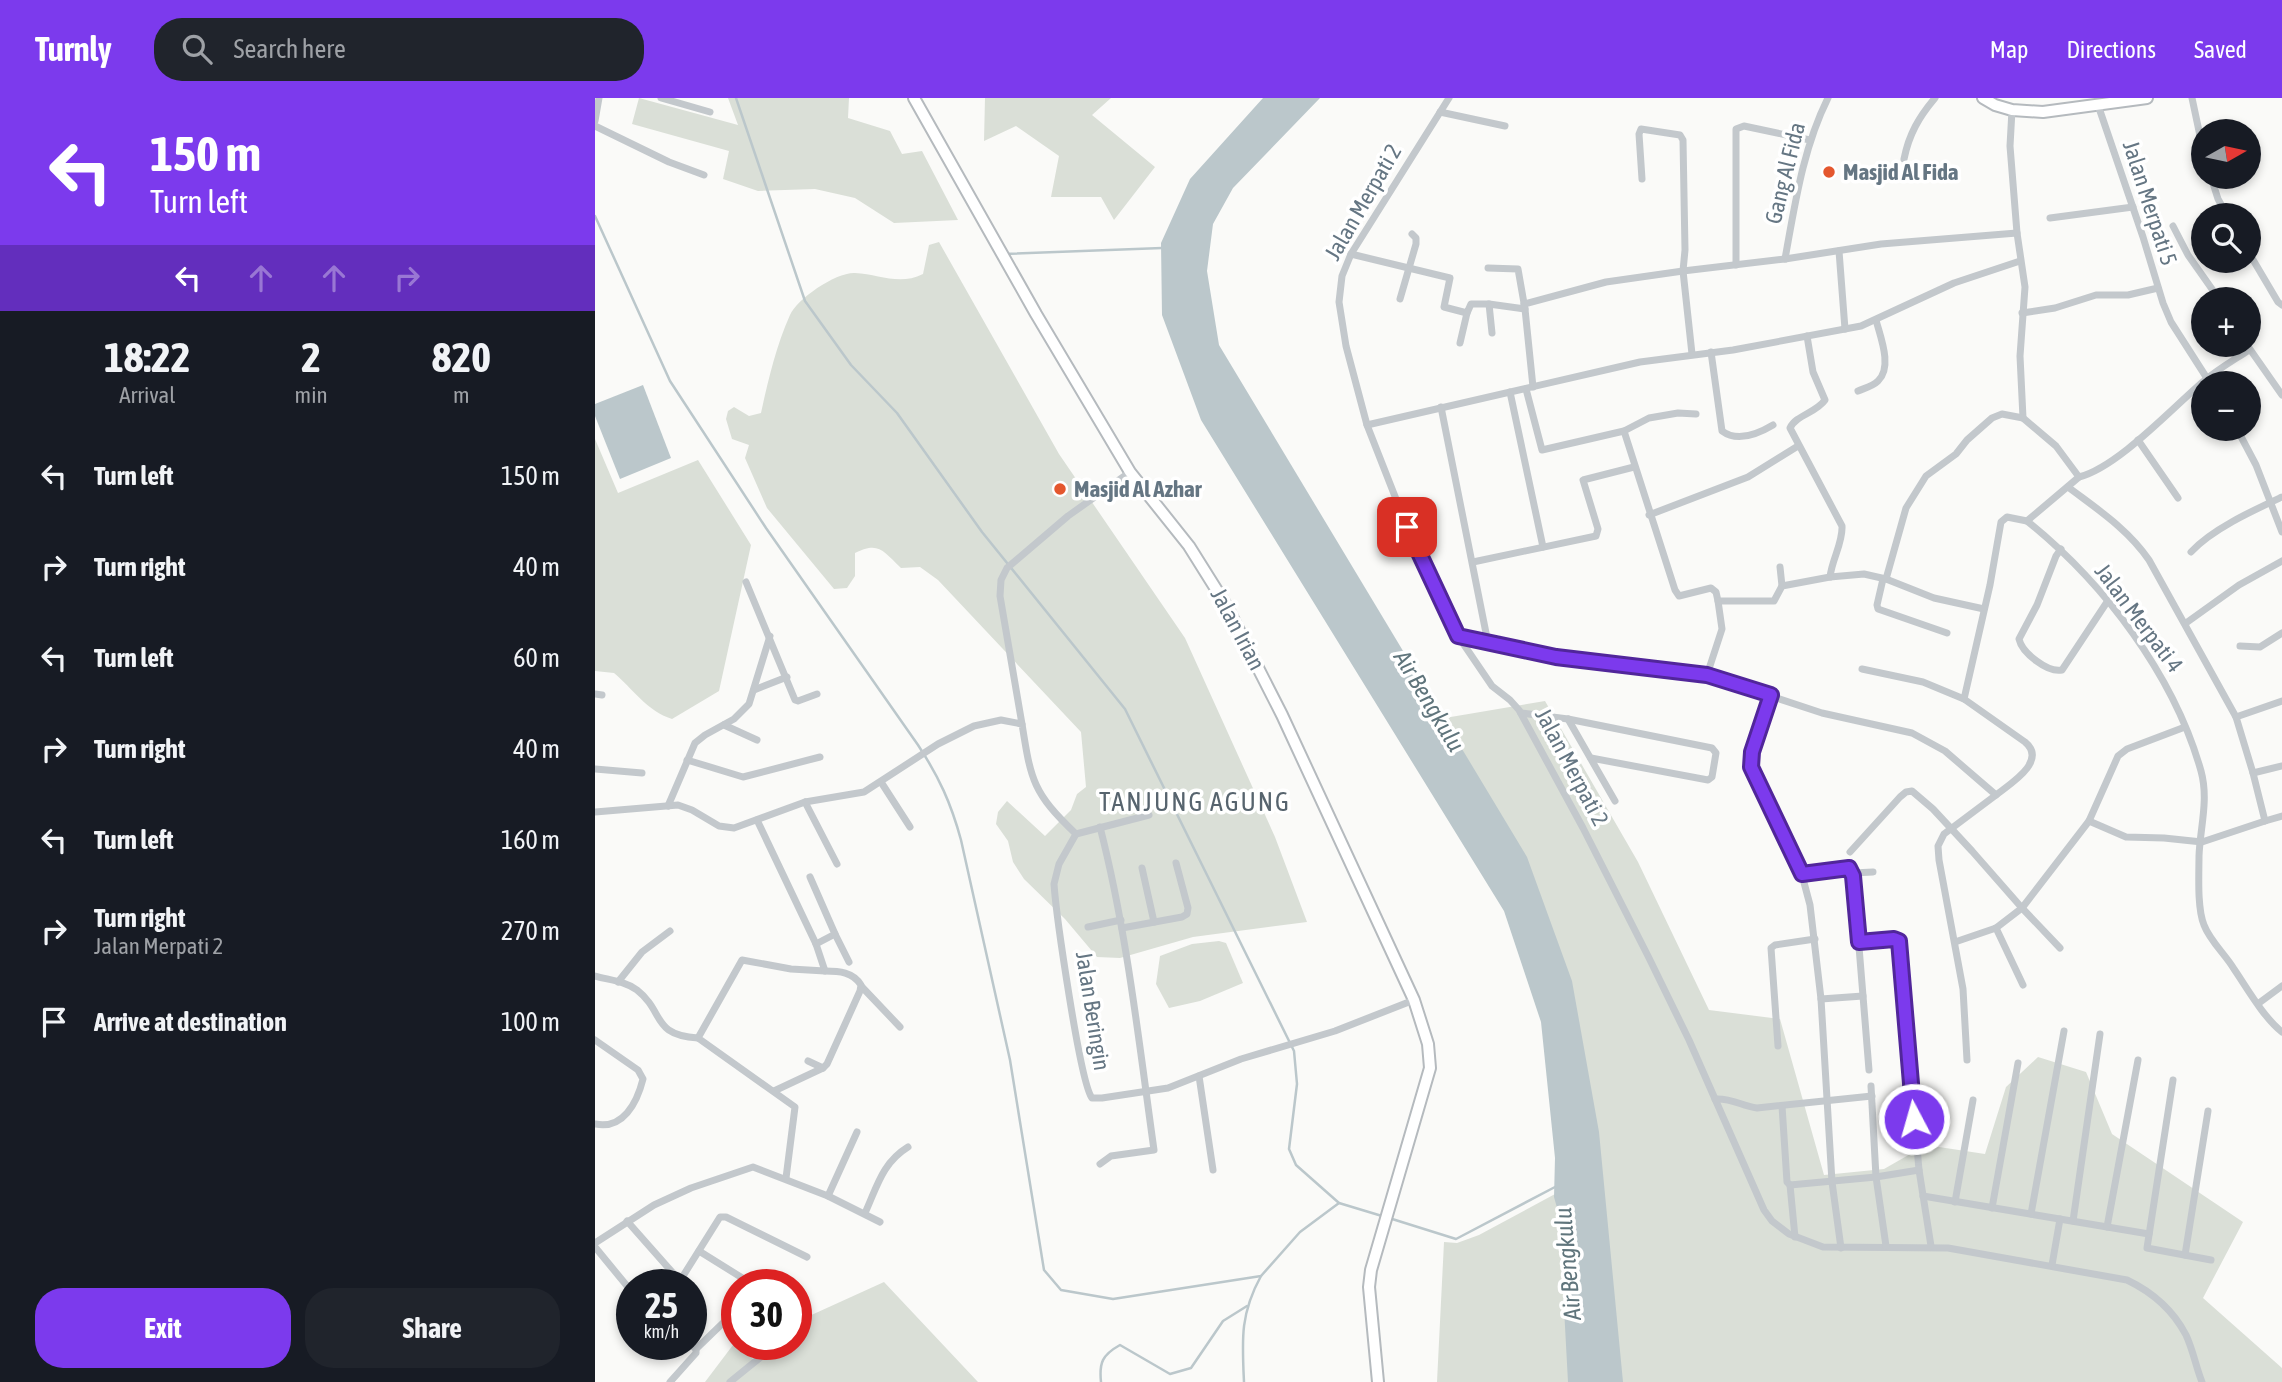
<!DOCTYPE html>
<meta charset="utf-8">
<style>
:root{--surface:#171b24;--page:#20242c;--text:#f1f3f6;--muted:#9ea1a6;--accent:#7c3aed}
body{margin:0;font-family:"Asap Condensed",sans-serif;background:var(--page);color:var(--text);height:100vh;display:flex;flex-direction:column;font-size:26px;white-space:nowrap}
*{box-sizing:border-box;margin:0}
p{font-size:23px;color:var(--muted)}
.icon{flex:none;width:38px;height:38px;fill:none;stroke:currentColor;stroke-width:2;stroke-linecap:round;stroke-linejoin:round}
.map{position:relative;flex:1;overflow:hidden}
.sheet{display:flex;flex-direction:column;background:var(--surface);width:595px}
.sheet>*{flex:none}
.top-card{background:#7c3aed;color:#fff;overflow:hidden}
.needle{width:46px;rotate:81deg}
.tools{position:absolute;left:1596px;top:21px;display:grid;gap:14px}
.tools a{display:grid;place-items:center;width:70px;height:70px;border-radius:50%;background:var(--surface);box-shadow:0 4px 10px #0003;font-size:35px}
.speed{position:absolute;left:21px;top:1171px;display:flex;gap:14px;font-size:35px;font-weight:700;text-align:center}
.speed>*{display:grid;place-content:center;width:91px;height:91px;border-radius:50%;background:var(--surface);box-shadow:0 4px 10px #0003;line-height:1}
.speed small{font-size:18px;font-weight:400}
.speed .limit{border:10px solid #d22;background:#fff;color:#111}
.pin{position:absolute;display:grid;place-items:center;width:60px;height:60px;color:#fff;margin:-30px;border-radius:14px;box-shadow:0 4px 10px #0006}
.me{position:absolute;width:77px;margin:-38px;rotate:354deg;stroke-linejoin:round;filter:drop-shadow(0 0 5px #0008)}
.turn{display:flex;align-items:center;gap:24px;height:147px;padding:0 35px;font-size:32px}
.turn .icon{width:91px;height:91px;stroke-width:2.5}
.turn b{display:block;font-size:49px;line-height:60px}
.lanes{display:flex;align-items:center;height:66px;padding:0 35px;background:#0003;justify-content:center;gap:35px;direction:ltr}
.lanes .off{opacity:.35}
.eta{display:flex;justify-content:space-evenly;align-items:center;height:119px;text-align:center}
.eta b{font-size:42px;font-weight:700;line-height:49px}
.primary-button{display:flex;gap:14px;margin-top:auto;padding:14px 35px}
.primary-button a{flex:1;height:80px;border-radius:28px;background:var(--accent);color:#fff;font-size:28px;font-weight:700;line-height:80px;text-align:center}
.primary-button a+a{background:var(--page);color:var(--text)}
ul{padding:0;list-style:none}
li{display:flex;align-items:center;gap:21px;height:91px;padding:0 35px}
li div{flex:1}
li b{display:block;font-size:26px}
li em{font-style:normal}
header{display:flex;align-items:center;gap:42px;box-sizing:border-box;height:98px;padding:0 35px;background:var(--accent);color:#fff}
header strong{font-size:33px}
nav{display:flex;gap:38px;margin-inline-start:auto;font-size:24px}
.search{width:490px;height:63px;background:var(--page);display:flex;align-items:center;gap:18px;box-sizing:border-box;padding:0 24px;border-radius:28px;color:var(--muted);font-size:26px}
main{display:flex;flex:1;min-height:0}
.map>svg:first-child{display:block}
.green{fill:#dadfd7}
.water{fill:#bbc7cb}
.lines{fill:none;stroke-linecap:round;stroke-linejoin:round}
.stream{stroke:#bbc7cb;stroke-width:2.5}
.primary-casing{stroke:#b5babe;stroke-width:14}
.street{stroke:#c3c8cc;stroke-width:7}
.primary{stroke:#fff;stroke-width:10}
.route-casing{stroke:#51269a;stroke-width:18}
.route{stroke:#7c3aed;stroke-width:12}
.poi-dot{fill:#e4572e;stroke:#fff;stroke-width:2.5}
.labels{text-anchor:middle;stroke-width:7;stroke-linejoin:round;paint-order:stroke}
.poi-label{font-size:23px;font-weight:bold;fill:#657683;stroke:#fff;text-anchor:start}
.street-label{font-size:23px;fill:#657683;stroke:#fff}
.water-label{font-size:24px;font-style:italic;fill:#60757c;stroke:#fff}
.quarter-label{font-size:26px;letter-spacing:2px;fill:#57646e;stroke:#fff}
</style>
<header>
<strong>Turnly</strong>
<div class="search"><svg class="icon" aria-label="search" viewBox="0 0 24 24"><circle cx="10" cy="10" r="6"/><path d="M15 15l6 6"/></svg>Search here</div>
<nav><a>Map</a><a>Directions</a><a>Saved</a></nav>
</header>
<main>
<section class="sheet">
<div class="top-card">
<div class="turn"><svg class="icon" aria-label="left" viewBox="0 0 24 24"><path d="M17 20v-9H6M10 6l-5 5 5 5"/></svg><div><b>150 m</b>Turn left</div></div>
<div class="lanes"><svg class="icon" aria-label="left" viewBox="0 0 24 24"><path d="M17 20v-9H6M10 6l-5 5 5 5"/></svg><svg class="icon off" aria-label="ahead" viewBox="0 0 24 24"><path d="M12 20V5M6 11l6-6 6 6"/></svg><svg class="icon off" aria-label="ahead" viewBox="0 0 24 24"><path d="M12 20V5M6 11l6-6 6 6"/></svg><svg class="icon off" aria-label="right" viewBox="0 0 24 24"><path d="M7 20v-9h11M14 6l5 5-5 5"/></svg></div>
</div>
<div class="eta">
<div><b>18:22</b><p>Arrival</p></div>
<div><b>2</b><p>min</p></div>
<div><b>820</b><p>m</p></div>
</div>
<ul>
<li><svg class="icon" aria-label="left" viewBox="0 0 24 24"><path d="M17 20v-9H6M10 6l-5 5 5 5"/></svg><div><b>Turn left</b></div><em>150 m</em></li>
<li><svg class="icon" aria-label="right" viewBox="0 0 24 24"><path d="M7 20v-9h11M14 6l5 5-5 5"/></svg><div><b>Turn right</b></div><em>40 m</em></li>
<li><svg class="icon" aria-label="left" viewBox="0 0 24 24"><path d="M17 20v-9H6M10 6l-5 5 5 5"/></svg><div><b>Turn left</b></div><em>60 m</em></li>
<li><svg class="icon" aria-label="right" viewBox="0 0 24 24"><path d="M7 20v-9h11M14 6l5 5-5 5"/></svg><div><b>Turn right</b></div><em>40 m</em></li>
<li><svg class="icon" aria-label="left" viewBox="0 0 24 24"><path d="M17 20v-9H6M10 6l-5 5 5 5"/></svg><div><b>Turn left</b></div><em>160 m</em></li>
<li><svg class="icon" aria-label="right" viewBox="0 0 24 24"><path d="M7 20v-9h11M14 6l5 5-5 5"/></svg><div><b>Turn right</b><p>Jalan Merpati 2</p></div><em>270 m</em></li>
<li><svg class="icon" aria-label="arrive" viewBox="0 0 24 24"><path d="M6 21V4h12l-3 4 3 4H6"/></svg><div><b>Arrive at destination</b></div><em>100 m</em></li>
</ul>
<div class="primary-button"><a>Exit</a><a>Share</a></div>
</section>
<div class="map">
<svg width="1687" height="1284" viewBox="0 0 1687 1284">
<rect width="100%" height="100%" fill="#fafaf8"/>
<g class="green">
<polygon points="44,0 143,27 133,0 254,0 253,20 295,33 307,56 327,53 363,122 299,125 260,100 220,91 163,93 128,81 134,53 37,26"/>
<polygon points="390,0 516,0 497,17 560,69 519,122 506,99 456,99 464,58 421,28 389,43"/>
<path d="M344 144 464 356 590 540 680 739 712 824 598 839 525 860 502 859 470 821 429 781 418 764 413 743 401 726 403 714 412 703 450 738 476 712 482 696 491 689 486 634 343 482 325 469 306 470C288 453 284 443 260 455V478L252 490 239 491 172 410 150 360 154 347 137 341 131 321 133 313 139 309 154 318 166 315C173 283 181 248 195 217 202 201 241 174 260 175 284 176 304 188 328 176L334 147Z"/>
<path d="M0 341 23 395 103 362 156 447 124 593 77 621C52 613 38 591 19 575L0 573Z"/>
<polygon points="950,603 1043,764 1114,912 1185,921 1229,1077 1289,1071 1331,1047 1390,1056 1411,989 1443,959 1491,974 1517,1036 1648,1124 1608,1200 1687,1270 1687,1284 842,1284 849,1144 862,1145 884,1137 973,1089 998,1047 838,622"/>
<polygon points="624,843 631,845 648,885 605,903 574,910 561,886 565,858 597,846"/>
<polygon points="289,1184 383,1284 110,1284 141,1243 159,1262 177,1246 201,1246 201,1224"/>
</g>
<g class="water">
<polygon points="668,0 725,0 638,90 618,126 612,173 624,247 932,759 977,883 1004,1034 1028,1284 973,1284 964,1117 959,1099 960,1060 946,924 909,813 606,322 567,217 566,145 595,81"/>
<polygon points="48,287 76,360 25,381 0,318 0,306"/>
</g>
<g class="lines">
<g class="stream">
<polyline points="141,0 210,203 256,267 302,315 387,434 530,611 699,953 702,986 694,1051 701,1067 744,1105 787,1118"/>
<path d="M0 118 75 283 171 430 323 647C344 679 356 705 366 742L415 962 449 1172 466 1192 518 1201 666 1178 705 1134 744 1105"/>
<polyline points="410,156 567,150"/>
<polyline points="794,1120 861,1141 960,1089"/>
<path d="M506 1284C504 1265 507 1257 525 1247L575 1276 596 1270 628 1223 652 1208"/>
<path d="M649 1284C647 1242 645 1216 666 1178"/>
</g>
<defs>
<g id="primary">
<polyline points="319,0 441,216 535,374 594,448 631,507 687,617 819,902 833,946 835,970 776,1172 774,1189 783,1284"/>
<polyline points="1388,0 1400,7 1417,12 1448,14 1552,0"/>
</g>
</defs>
<use href="#primary" class="primary-casing"/>
<g class="street">
<polyline points="66,0 115,14"/>
<path d="M854 0 756 156 747 178 744 204 751 248 772 327 812 429 863 538 897 588 915 602 924 612 988 730 1054 860 1094 942 1169 1112 1177 1123 1194 1136 1228 1149 1353 1150 1532 1182C1557 1194 1578 1212 1591 1237 1598 1252 1601 1269 1607 1284"/>
<polyline points="1597,0 1608,52"/>
<polyline points="1503,7 1548,139 1568,205 1576,224 1615,285"/>
<path d="M1417 12 1415 48 1422 135 1430 189 1425 258 1428 320 1461 348 1484 379 1432 423C1509 485 1579 577 1606 673 1614 702 1605 730 1604 758 1604 776 1602 810 1609 827 1615 843 1630 856 1639 871 1652 890 1669 920 1687 934"/>
<polyline points="845,14 910,28"/>
<polyline points="0,23 4,0"/>
<polyline points="0,28 74,64 109,77"/>
<path d="M1309 61C1314 36 1324 19 1340 0"/>
<polyline points="1616,79 1623,101 1632,117"/>
<polyline points="1047,81 1044,36 1046,31 1085,37 1088,42 1090,152 1088,173 1097,256"/>
<polyline points="1455,120 1538,109"/>
<polyline points="1578,128 1593,157 1624,201"/>
<polyline points="1244,153 1250,231"/>
<polyline points="1654,155 1683,204 1687,207"/>
<polyline points="756,156 855,180 849,209 872,215 876,206 894,206"/>
<path d="M1190 161C1200 106 1208 50 1233 0"/>
<polyline points="1141,167 1141,31 1149,28 1215,42"/>
<polyline points="893,170 923,171 930,211 938,289"/>
<polyline points="805,201 821,146 821,140 817,136"/>
<polyline points="929,206 1011,184 1088,173 1190,161 1286,146 1422,135"/>
<polyline points="1427,215 1460,210 1501,197 1533,197 1563,190"/>
<polyline points="897,235 894,206 930,211"/>
<path d="M1212 238 1218 274 1230 302C1221 315 1201 317 1195 330L1247 428C1248 445 1237 461 1235 479"/>
<polyline points="865,245 872,215"/>
<polyline points="1652,247 1687,297"/>
<path d="M1116 254 1127 333C1143 345 1163 336 1178 327"/>
<polyline points="931,291 947,352 1029,333 1054,320 1083,315 1101,316"/>
<path d="M1263 293C1270 290 1278 288 1283 283 1298 269 1285 238 1281 222"/>
<polyline points="915,294 948,449"/>
<polyline points="846,309 893,545 978,562 1112,577 1227,615 1317,635 1350,653 1401,697 1349,736 1343,748 1344,762 1368,891 1372,962"/>
<polyline points="772,327 1045,264 1138,252 1266,228 1359,185 1425,163"/>
<polyline points="1642,331 1661,367 1687,434"/>
<polyline points="1029,333 1080,492 1084,498 1116,490 1121,494 1123,503 1179,503 1187,488 1235,479 1269,476 1291,481 1339,500 1389,511"/>
<polyline points="1543,342 1583,400"/>
<path d="M1484 379C1523 369 1577 310 1609 283 1623 271 1639 262 1654 252"/>
<path d="M1473 389C1502 411 1533 431 1554 462L1641 619 1658 675 1687 668"/>
<polyline points="1054,417 1153,379 1203,348"/>
<path d="M1466 451 1461 458 1442 507 1424 541C1427 555 1453 575 1467 572L1512 504"/>
<path d="M1596 454C1617 431 1659 412 1687 399"/>
<polyline points="878,464 1001,438 1003,431 988,382 1039,369"/>
<polyline points="1185,469 1187,488"/>
<polyline points="1288,481 1282,507 1283,511 1352,535"/>
<polyline points="1291,481 1311,410 1331,378 1361,356 1372,342 1397,320 1407,316 1428,320"/>
<polyline points="151,484 200,602 203,603 222,596"/>
<polyline points="1591,525 1644,487 1687,463"/>
<polyline points="863,538 893,545"/>
<polyline points="1645,548 1665,549 1687,535"/>
<polyline points="1267,571 1328,584 1369,601"/>
<polyline points="1112,577 1127,531 1123,503"/>
<polyline points="159,592 192,579"/>
<polyline points="0,596 7,597"/>
<polyline points="1176,597 1157,654 1156,669 1207,777 1215,807 1226,901 1237,1084 1246,1150"/>
<polyline points="926,615 973,621 1117,650 1121,655 1117,679 1113,682 996,660"/>
<polyline points="1641,619 1687,603"/>
<polyline points="973,621 1020,703"/>
<polyline points="427,626 405,498 406,482 412,470 473,418 535,374"/>
<polyline points="129,627 162,642"/>
<polyline points="92,662 148,679 225,659"/>
<polyline points="0,671 47,675"/>
<polyline points="1658,675 1670,723 1687,718"/>
<polyline points="286,684 315,729"/>
<path d="M1401 697C1415 686 1453 663 1430 644L1369 601 1395 487 1406 424 1412 419 1432 423"/>
<polyline points="210,704 242,766"/>
<polyline points="73,708 100,645 110,637 139,621 154,606 175,538"/>
<path d="M0 714 83 707 97 712 124 728 139 730 210 704 269 694 343 646 379 628 406 622 427 626C436 683 438 695 481 736L464 766 459 786C461 815 485 985 497 1000H507L573 990 646 961 740 933 819 902"/>
<polyline points="162,722 221,846 230,873 196,871 147,862 103,940 200,1009 191,1080"/>
<polyline points="1494,723 1531,739 1569,740 1607,744 1670,723"/>
<polyline points="481,736 554,717"/>
<polyline points="1255,754 1305,699 1311,694 1317,693 1338,711 1377,753 1427,810 1494,723 1523,658 1532,651 1590,629"/>
<polyline points="547,770 559,824"/>
<polyline points="1258,775 1278,774"/>
<polyline points="1207,777 1251,769 1258,775 1268,898"/>
<polyline points="215,779 240,836 221,846"/>
<polyline points="493,829 526,822"/>
<polyline points="527,830 587,819 592,816 593,810 581,765"/>
<polyline points="1401,830 1428,887"/>
<polyline points="240,836 254,864"/>
<polyline points="1264,844 1301,841 1304,843 1324,1072 1336,1148"/>
<polyline points="1360,844 1401,830 1427,810 1465,850"/>
<path d="M0 878C14 882 30 883 42 892 70 914 56 937 103 940"/>
<polyline points="23,884 47,854 75,833"/>
<polyline points="267,889 305,929"/>
<polyline points="1226,901 1268,898 1274,972"/>
<polyline points="1664,905 1687,888"/>
<path d="M0 942 43 972 48 981C42 1005 28 1032 0 1026"/>
<polyline points="1183,948 1176,850 1180,847 1220,841"/>
<polyline points="213,963 228,970"/>
<polyline points="604,978 618,1072"/>
<polyline points="1578,982 1552,1150 1616,1162"/>
<polyline points="1276,988 1281,1079 1291,1148"/>
<path d="M179 993 228 970 232 966 265 893 266 887C258 874 244 873 230 873"/>
<path d="M1120 1001C1138 1000 1146 1008 1162 1010L1277 998"/>
<polyline points="1187,1008 1192,1084 1195,1087 1281,1079 1324,1072"/>
<path d="M505 1066 516 1058 559 1052C544 945 532 834 505 729"/>
<polyline points="1195,1087 1200,1139"/>
<polyline points="233,1098 262,1034"/>
<polyline points="1328,1098 1554,1136"/>
<polyline points="1360,1104 1378,1002"/>
<polyline points="1397,1110 1423,965"/>
<path d="M270 1115C282 1089 287 1065 313 1049"/>
<polyline points="1436,1116 1469,933"/>
<polyline points="32,1123 85,1183"/>
<polyline points="1478,1123 1505,936"/>
<polyline points="1512,1129 1543,962"/>
<polyline points="0,1145 59,1107 96,1090 158,1069 233,1098 285,1124"/>
<polyline points="0,1149 37,1194"/>
<polyline points="104,1153 157,1186"/>
<polyline points="1590,1157 1613,1013"/>
<polyline points="1457,1167 1465,1121"/>
<polyline points="83,1186 125,1119 131,1119 212,1159"/>
<polyline points="201,1221 205,1224"/>
<polyline points="101,1251 130,1223"/>
<polyline points="75,1284 101,1255 101,1251 95,1246"/>
<polyline points="135,1284 167,1258"/>
</g>
<use href="#primary" class="primary"/>
</g>
<g class="lines">
<defs>
<polyline id="route" points="812,429 863,538 961,559 1112,577 1176,597 1157,654 1156,669 1207,776 1254,770 1258,778 1264,844 1299,841 1304,843 1319,1021"/>
</defs>
<use href="#route" class="route-casing"/>
<use href="#route" class="route"/>
</g>
<g class="poi-dot">
<circle cx="1234" cy="74" r="7"/>
<circle cx="465" cy="391" r="7"/>
</g>
<g class="labels">
<g class="poi-label">
<text x="1248" y="82">Masjid Al Fida</text>
<text x="479" y="399">Masjid Al Azhar</text>
</g>
<g class="street-label">
<text transform="translate(1190 75) rotate(-76)" y="8">Gang Al Fida</text>
<text transform="translate(768 104) rotate(-60)" y="8">Jalan Merpati 2</text>
<text transform="translate(1555 105) rotate(72)" y="8">Jalan Merpati 5</text>
<text transform="translate(1544 520) rotate(53)" y="8">Jalan Merpati 4</text>
<text transform="translate(643 531) rotate(62)" y="8">Jalan Irian</text>
<text transform="translate(977 669) rotate(62)" y="8">Jalan Merpati 2</text>
<text transform="translate(498 913) rotate(81)" y="8">Jalan Beringin</text>
</g>
<g class="water-label">
<text transform="translate(834 603) rotate(59)" y="8">Air Bengkulu</text>
<text transform="translate(973 1166) rotate(-95)" y="8">Air Bengkulu</text>
</g>
<g class="quarter-label">
<text x="600" y="713">TANJUNG AGUNG</text>
</g>
</g>
</svg>
<div class="tools">
<a><svg class="needle" viewBox="-14 -14 28 28"><path d="M0-13l5 13h-10z" fill="#e53935"/><path d="M0 13l5-13h-10z" fill="#9ea1a6"/></svg></a>
<a><svg class="icon" aria-label="search" viewBox="0 0 24 24"><circle cx="10" cy="10" r="6"/><path d="M15 15l6 6"/></svg></a>
<a>+</a>
<a>−</a>
</div>
<div class="speed"><div>25<small>km/h</small></div><div class="limit">30</div></div>
<div class="pin" style="left:812px;top:429px;background:#d93025"><svg class="icon" aria-label="arrive" viewBox="0 0 24 24"><path d="M6 21V4h12l-3 4 3 4H6"/></svg></div>
<svg class="me" style="left:1319px;top:1021px" viewBox="-20 -20 40 40"><circle r="17" fill="#7c3aed" stroke="#fff" stroke-width="3"/><path d="M0-11L8 9 0 5-8 9z" fill="#fff"/></svg>
</div>
</main>
